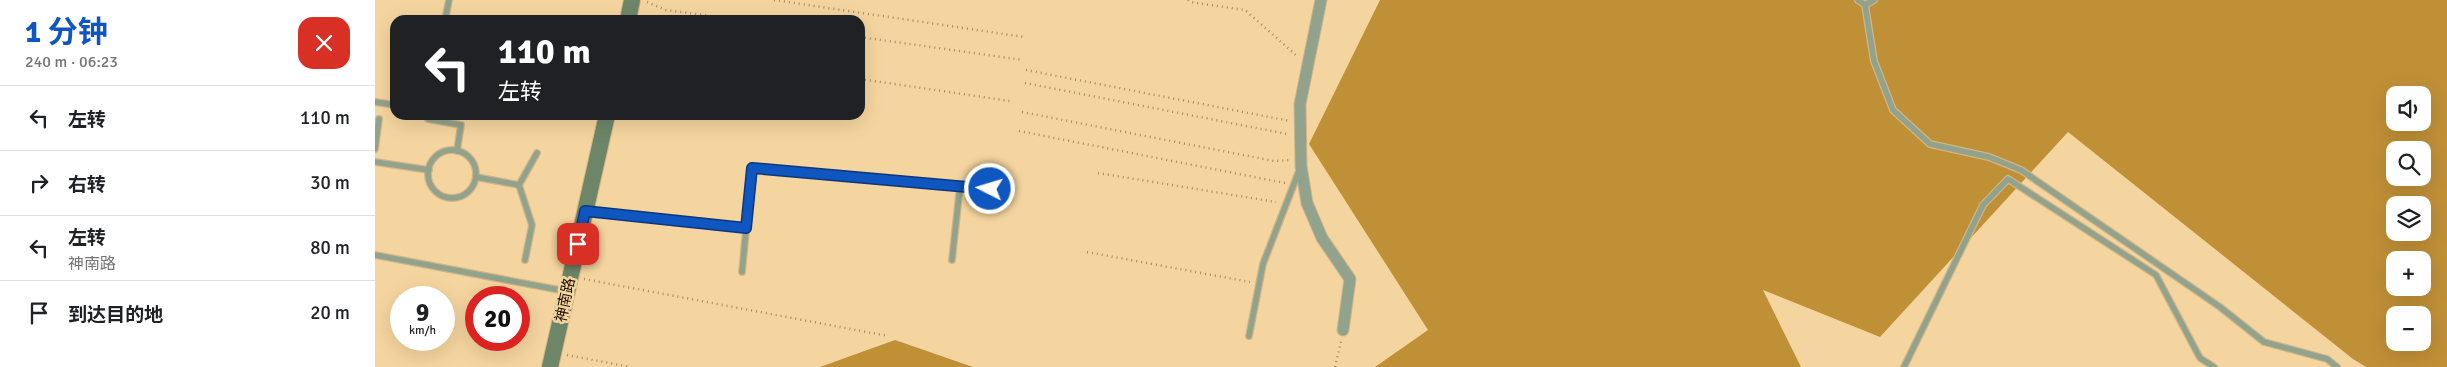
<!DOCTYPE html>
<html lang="zh">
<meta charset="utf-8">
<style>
:root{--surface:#fff;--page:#f2f2f2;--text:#202124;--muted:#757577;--line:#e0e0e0;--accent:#0f56c0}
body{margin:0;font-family:Signika,"Noto Sans SC",sans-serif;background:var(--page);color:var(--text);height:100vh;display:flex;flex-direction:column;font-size:19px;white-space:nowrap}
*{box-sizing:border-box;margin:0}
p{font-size:16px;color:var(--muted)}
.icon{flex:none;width:28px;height:28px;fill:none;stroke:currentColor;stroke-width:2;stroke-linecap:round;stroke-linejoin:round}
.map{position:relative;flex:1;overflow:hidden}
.side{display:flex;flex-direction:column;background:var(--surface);width:375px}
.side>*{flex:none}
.banner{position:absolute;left:15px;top:15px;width:475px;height:105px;border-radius:15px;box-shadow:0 5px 20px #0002;background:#202124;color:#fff;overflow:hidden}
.fabs{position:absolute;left:2011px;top:86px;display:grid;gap:10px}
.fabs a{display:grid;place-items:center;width:45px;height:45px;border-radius:10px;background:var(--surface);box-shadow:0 5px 20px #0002;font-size:25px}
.speed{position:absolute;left:15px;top:286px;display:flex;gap:10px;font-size:25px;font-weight:700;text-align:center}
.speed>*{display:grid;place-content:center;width:65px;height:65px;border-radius:50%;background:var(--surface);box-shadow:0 5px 20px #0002;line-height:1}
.speed small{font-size:12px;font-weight:400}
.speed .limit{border:8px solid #d22;background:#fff;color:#111}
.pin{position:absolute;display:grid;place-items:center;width:42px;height:42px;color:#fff;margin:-21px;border-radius:10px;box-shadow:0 2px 8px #0006}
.me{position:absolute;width:55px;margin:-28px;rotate:275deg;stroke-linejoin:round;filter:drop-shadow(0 0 4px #0008)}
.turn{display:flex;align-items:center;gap:18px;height:105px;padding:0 25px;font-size:22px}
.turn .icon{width:65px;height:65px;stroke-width:2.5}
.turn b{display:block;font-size:35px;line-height:42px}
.round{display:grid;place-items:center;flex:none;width:52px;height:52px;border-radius:15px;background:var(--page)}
.headline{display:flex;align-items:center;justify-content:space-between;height:85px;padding:0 25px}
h1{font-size:30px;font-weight:700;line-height:38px;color:var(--accent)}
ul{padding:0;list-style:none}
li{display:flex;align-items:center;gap:15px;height:65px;padding:0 25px;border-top:1px solid var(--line)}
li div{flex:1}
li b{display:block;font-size:19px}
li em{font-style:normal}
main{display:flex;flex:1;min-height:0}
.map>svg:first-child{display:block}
.forest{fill:#c09037;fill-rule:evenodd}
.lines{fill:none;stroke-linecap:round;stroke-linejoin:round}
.lane-casing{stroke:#d2b586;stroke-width:8}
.street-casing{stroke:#d2b586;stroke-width:13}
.secondary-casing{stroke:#d2b586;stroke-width:18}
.path{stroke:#a38b63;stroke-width:2.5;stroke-dasharray:1 4;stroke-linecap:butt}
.lane{stroke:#91a28d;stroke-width:5.5}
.street{stroke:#91a28d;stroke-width:11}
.secondary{stroke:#6e8668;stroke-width:16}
.route-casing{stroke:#0a387d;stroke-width:12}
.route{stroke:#0f56c0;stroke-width:9}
.labels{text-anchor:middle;stroke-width:5;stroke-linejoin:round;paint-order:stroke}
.street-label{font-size:15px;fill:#1b1000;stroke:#f5d59f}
</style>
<main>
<section class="side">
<div class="headline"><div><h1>1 分钟</h1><p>240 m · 06:23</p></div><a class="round" style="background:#d93025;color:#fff"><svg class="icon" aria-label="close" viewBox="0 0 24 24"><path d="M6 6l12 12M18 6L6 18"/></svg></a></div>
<ul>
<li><svg class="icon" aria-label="left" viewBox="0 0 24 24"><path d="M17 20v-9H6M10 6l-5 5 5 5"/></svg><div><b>左转</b></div><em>110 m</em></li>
<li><svg class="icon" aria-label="right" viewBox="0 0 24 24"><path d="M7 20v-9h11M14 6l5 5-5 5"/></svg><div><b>右转</b></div><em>30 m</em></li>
<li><svg class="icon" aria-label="left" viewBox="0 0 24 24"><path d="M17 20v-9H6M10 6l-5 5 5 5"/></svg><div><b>左转</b><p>神南路</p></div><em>80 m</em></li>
<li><svg class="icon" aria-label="arrive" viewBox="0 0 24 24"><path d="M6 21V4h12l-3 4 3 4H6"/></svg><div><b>到达目的地</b></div><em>20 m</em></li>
</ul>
</section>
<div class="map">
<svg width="2072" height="367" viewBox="0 0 2072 367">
<rect width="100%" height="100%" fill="#f5d59f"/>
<g class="forest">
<path d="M1005 0H2072V367H1991L1978 359 1693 132 1505 337 1388 290 1426 367H1000L1053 330 934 144ZM2020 95H2048V122H2020ZM2020 150H2048V178H2020ZM2020 205H2048V232H2020ZM2020 260H2048V288H2020ZM2020 315H2048V342H2020Z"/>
<polygon points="520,340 598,367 445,367"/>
</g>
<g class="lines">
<defs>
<g id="lane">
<polyline points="1483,0 1490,5 1499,61 1518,110 1555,144 1614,157 1646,170 1845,307 1889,342 1952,359 1962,367"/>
<polyline points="1490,5 1499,0"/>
<polyline points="70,20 74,0"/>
<polyline points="0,102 20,105"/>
<polyline points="54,115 53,119 86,125 82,151"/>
<polyline points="0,149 4,119"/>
<circle cx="77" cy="174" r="24"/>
<polyline points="0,162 54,170"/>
<polyline points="101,177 144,185"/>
<polyline points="212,211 371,228"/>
<polyline points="0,255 190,291"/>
<polyline points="150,260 157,225 144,185 162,153"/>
<polyline points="577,260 585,186"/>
<polyline points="367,272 377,168 615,189"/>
<polyline points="874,336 888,264 924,171"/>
<polyline points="1529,367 1608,205 1633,179 1781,275 1825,358 1839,367"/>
</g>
<polyline id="street" points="946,0 925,104 926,166 932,203 947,238 975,279 968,330"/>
<g id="secondary">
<polyline points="253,20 257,0"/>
<polyline points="175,367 232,115"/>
</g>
</defs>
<use href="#lane" class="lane-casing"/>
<use href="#street" class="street-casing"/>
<use href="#secondary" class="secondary-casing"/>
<g class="path">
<polyline points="399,0 649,37"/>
<polyline points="813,0 815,2 870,10 922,56"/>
<polyline points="272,2 291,10 365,20"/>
<polyline points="485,37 648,60"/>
<polyline points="651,70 915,121"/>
<polyline points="485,79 635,101"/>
<polyline points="650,83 912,134"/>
<polyline points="647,112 899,161 915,160"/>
<polyline points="644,131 910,183"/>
<polyline points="723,173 901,202"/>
<polyline points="712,252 875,282"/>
<polyline points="209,279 513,336"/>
<polyline points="192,355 256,367"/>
<polyline points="960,367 966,341"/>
</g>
<use href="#lane" class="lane"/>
<use href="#street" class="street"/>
<use href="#secondary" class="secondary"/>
</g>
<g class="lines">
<defs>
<polyline id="route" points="203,244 210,211 371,228 377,168 615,189"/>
</defs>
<use href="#route" class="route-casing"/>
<use href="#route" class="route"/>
</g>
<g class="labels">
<g class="street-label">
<text transform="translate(190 300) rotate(-78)" y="5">神南路</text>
</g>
</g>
</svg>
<div class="fabs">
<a><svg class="icon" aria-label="sound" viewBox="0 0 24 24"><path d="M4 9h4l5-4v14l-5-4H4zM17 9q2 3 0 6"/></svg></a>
<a><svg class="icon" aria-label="search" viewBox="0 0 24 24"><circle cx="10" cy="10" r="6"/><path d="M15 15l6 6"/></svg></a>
<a><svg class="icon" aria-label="layers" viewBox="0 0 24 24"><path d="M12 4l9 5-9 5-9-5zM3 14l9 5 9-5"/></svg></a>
<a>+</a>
<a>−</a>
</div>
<div class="speed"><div>9<small>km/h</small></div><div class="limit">20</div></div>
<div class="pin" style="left:203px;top:244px;background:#d93025"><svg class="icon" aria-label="arrive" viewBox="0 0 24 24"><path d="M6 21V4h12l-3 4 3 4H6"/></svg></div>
<svg class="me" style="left:615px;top:189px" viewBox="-20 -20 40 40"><circle r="17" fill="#0f56c0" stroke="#fff" stroke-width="3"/><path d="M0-11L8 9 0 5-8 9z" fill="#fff"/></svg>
<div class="banner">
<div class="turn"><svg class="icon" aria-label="left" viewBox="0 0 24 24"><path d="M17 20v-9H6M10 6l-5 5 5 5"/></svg><div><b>110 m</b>左转</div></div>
</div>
</div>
</main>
